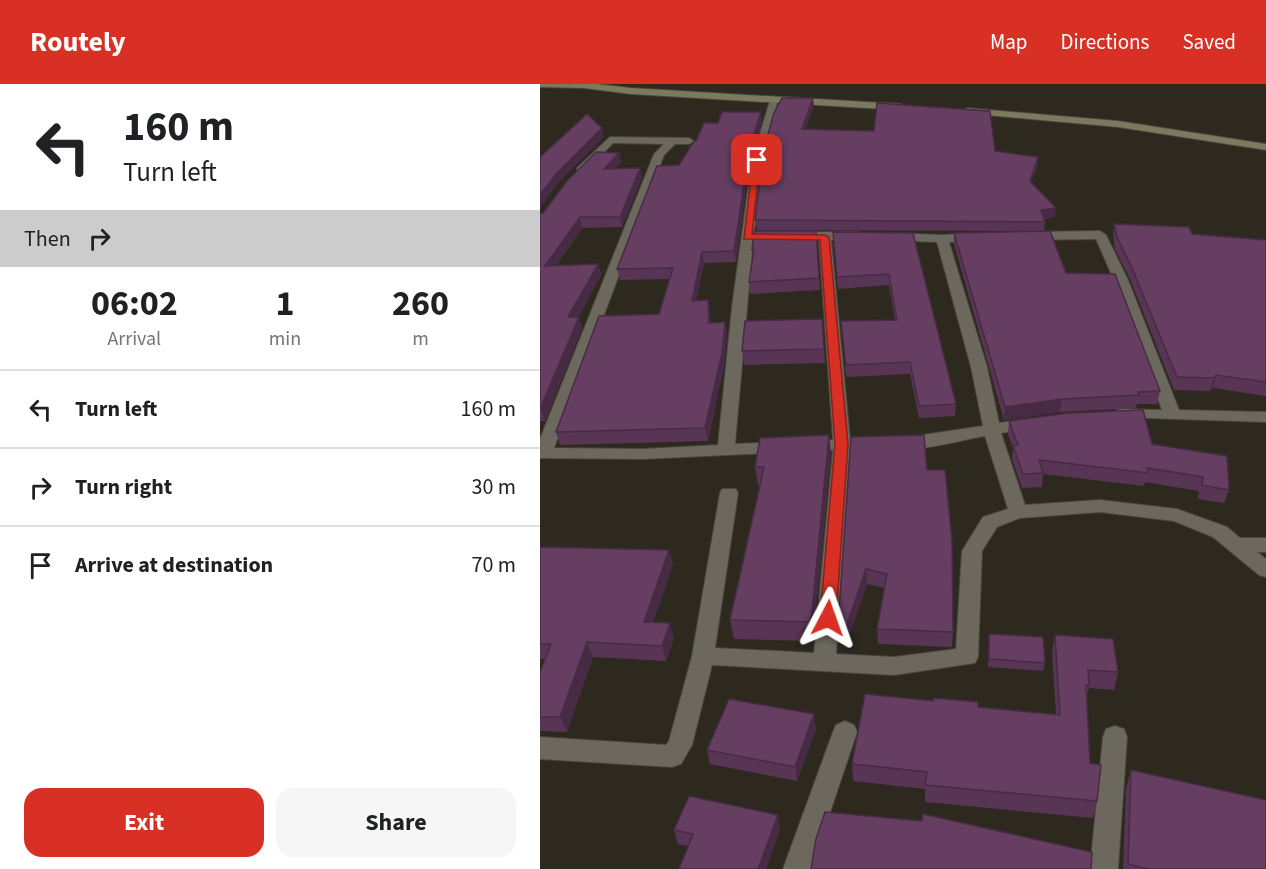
<!DOCTYPE html>
<style>
:root{--surface:#fff;--page:#f6f6f6;--text:#202124;--muted:#757577;--line:#e0e0e0;--accent:#d93025}
body{margin:0;font-family:"Source Sans 3",sans-serif;background:var(--page);color:var(--text);height:100vh;display:flex;flex-direction:column;font-size:22px;white-space:nowrap}
*{box-sizing:border-box;margin:0}
p{font-size:20px;color:var(--muted)}
.icon{flex:none;width:33px;height:33px;fill:none;stroke:currentColor;stroke-width:2;stroke-linecap:round;stroke-linejoin:round}
.map{position:relative;flex:1;overflow:hidden}
.panel{display:flex;flex-direction:column;background:var(--surface);width:540px}
.panel>*{flex:none}
.guide{background:#fff;color:var(--text);overflow:hidden}
.pin{position:absolute;display:grid;place-items:center;width:51px;height:51px;color:#fff;margin:-26px;border-radius:12px;box-shadow:0 3px 9px #0006}
.me{position:absolute;width:66px;margin:-33px;rotate:4deg;stroke-linejoin:round;filter:drop-shadow(0 0 4px #0008)}
.turn{display:flex;align-items:center;gap:21px;height:126px;padding:0 24px;font-size:27px}
.turn .icon{width:78px;height:78px;stroke-width:2.5}
.turn b{display:block;font-size:42px;line-height:51px}
.then{display:flex;align-items:center;height:57px;padding:0 24px;background:#0003;gap:12px;font-size:22px}
.eta{display:flex;justify-content:space-evenly;align-items:center;height:102px;text-align:center}
.eta b{font-size:36px;font-weight:700;line-height:42px}
.action{display:flex;gap:12px;margin-top:auto;padding:12px 24px}
.action a{flex:1;height:69px;border-radius:18px;background:var(--accent);color:#fff;font-size:24px;font-weight:700;line-height:69px;text-align:center}
.action a+a{background:var(--page);color:var(--text)}
ul{padding:0;list-style:none}
li{display:flex;align-items:center;gap:18px;height:78px;padding:0 24px;border-top:2px solid var(--line)}
li div{flex:1}
li b{display:block;font-size:22px}
li em{font-style:normal}
header{display:flex;align-items:center;gap:36px;box-sizing:border-box;height:84px;padding:0 30px;background:var(--accent);color:#fff}
header strong{font-size:28px}
nav{display:flex;gap:33px;margin-inline-start:auto;font-size:21px}
main{display:flex;flex:1;min-height:0}
.map>svg:first-child{display:block}
.lines{fill:none;stroke-linecap:round;stroke-linejoin:round}
.street-casing{stroke:#4a463e;stroke-width:2}
.secondary-casing{stroke:#4a463e;stroke-width:2}
.street{fill:#6d685d;fill-rule:evenodd}
.secondary{fill:#7a7a5e;fill-rule:evenodd}
.wall{fill:#583554}
.shaded-wall{fill:#472b45}
.building{fill:#663e62;stroke:#472b45;stroke-width:1.5}
.route{fill:#d93025;stroke:#8d1f18;stroke-width:1.5}
</style>
<header>
<strong>Routely</strong>
<nav><a>Map</a><a>Directions</a><a>Saved</a></nav>
</header>
<main>
<section class="panel">
<div class="guide">
<div class="turn"><svg class="icon" aria-label="left" viewBox="0 0 24 24"><path d="M17 20v-9H6M10 6l-5 5 5 5"/></svg><div><b>160 m</b>Turn left</div></div>
<div class="then">Then<svg class="icon" aria-label="right" viewBox="0 0 24 24"><path d="M7 20v-9h11M14 6l5 5-5 5"/></svg></div>
</div>
<div class="eta">
<div><b>06:02</b><p>Arrival</p></div>
<div><b>1</b><p>min</p></div>
<div><b>260</b><p>m</p></div>
</div>
<ul>
<li><svg class="icon" aria-label="left" viewBox="0 0 24 24"><path d="M17 20v-9H6M10 6l-5 5 5 5"/></svg><div><b>Turn left</b></div><em>160 m</em></li>
<li><svg class="icon" aria-label="right" viewBox="0 0 24 24"><path d="M7 20v-9h11M14 6l5 5-5 5"/></svg><div><b>Turn right</b></div><em>30 m</em></li>
<li><svg class="icon" aria-label="arrive" viewBox="0 0 24 24"><path d="M6 21V4h12l-3 4 3 4H6"/></svg><div><b>Arrive at destination</b></div><em>70 m</em></li>
</ul>
<div class="action"><a>Exit</a><a>Share</a></div>
</section>
<div class="map">
<svg width="726" height="785" viewBox="0 0 726 785">
<rect width="100%" height="100%" fill="#2d291f"/>
<g class="lines">
<defs>
<g id="street">
<path d="M231 13 238 15 222 76 214 148H318L324 152 318 156H291L310 355H340L343 359 340 363 310 365 296 570 354 573 416 565 422 467 443 433 468 425 445 352C420 356 380 369 356 363L353 359 356 355 362 354 443 342 431 283 397 158 347 156V150L351 149 402 151 438 149 444 153 438 157 409 158 447 283 459 339 491 334 499 339 497 343 461 349 485 421 560 416 637 425 687 443 700 454H726V468H717L726 475V493L719 491 673 453 634 437 560 428 480 434 457 443 442 467 438 573 435 579 354 591 172 581 152 661 141 680 132 683 0 675V653L126 661 129 657 152 572 180 409 182 405H196L198 409 175 564 274 569 293 366 103 375 0 374V355L114 70 124 60 73 59 45 88H37V84L70 53 149 54 154 57 149 60H135L124 71 14 364 103 365 178 361 192 223 212 76ZM213 156H279L293 356 195 360Z"/>
<polygon points="560,147 566,151 588,196 639,326 726,328 726,338 575,333 573,330 575,327 581,325 622,326 574,196 556,155 489,156 483,152 489,148"/>
<polygon points="305,637 314,641 317,648 271,785 243,785 293,648 296,641"/>
<polygon points="575,642 584,645 587,653 578,785 550,785 563,653 566,645"/>
</g>
<g id="secondary">
<polygon points="0,0 56,0 91,4 361,20 365,23 361,26 91,10 44,4 0,3"/>
<polygon points="427,24 578,37 726,60 726,66 578,43 424,29 422,27"/>
</g>
</defs>
<use href="#street" class="street-casing"/>
<use href="#secondary" class="secondary-casing"/>
<use href="#street" class="street"/>
<use href="#secondary" class="secondary"/>
</g>
<g class="wall">
<polygon points="274,22 265,45 498,73 498,81 491,99 515,133 504,135 505,138 504,147 217,146 215,136"/>
<polygon points="222,37 210,76 196,178 164,179 156,217 170,228 171,239 187,250 184,281 168,357 20,361 16,348 119,230 130,195 80,196 77,185 139,81 156,57 178,39"/>
<polygon points="79,69 81,78 75,85 102,93 82,143 42,144 16,182 58,180 61,191 38,233 42,244 5,337 0,337 0,130 3,129"/>
<polygon points="574,140 652,150 726,156 726,312 673,304 670,307 634,306 590,195 575,165 573,151"/>
<polygon points="276,147 280,206 210,210 209,198 213,173 212,166"/>
<polygon points="373,149 416,320 415,332 379,334 370,290 306,293 301,237 355,236 349,201 298,205 293,158"/>
<polygon points="414,149 526,189 620,307 617,320 597,320 596,324 520,328 464,336 414,160"/>
<polygon points="282,235 285,279 204,281 202,267"/>
<polygon points="469,337 612,360 689,406 684,419 658,415 659,407 605,398 604,402 503,390 502,403 482,404 472,375 473,365 468,350"/>
<polygon points="311,353 387,386 413,548 412,563 338,560 337,545 345,504 327,500 307,558 299,557 298,542"/>
<polygon points="291,368 273,557 194,555 190,536 220,401 218,401 215,383"/>
<polygon points="0,463 129,466 133,481 113,538 134,554 126,577 53,573 27,648 0,647 0,588 5,575 0,575"/>
<polygon points="449,550 505,579 503,587 448,583"/>
<polygon points="515,551 578,588 574,606 549,604 546,615 550,679 557,717 553,734 385,718 385,705 313,697 312,680 394,617 438,623 516,630 512,569"/>
<polygon points="276,645 257,697 170,680 167,666"/>
<polygon points="591,686 726,785 583,785 586,705"/>
<polygon points="240,745 226,785 139,785 148,762 138,760 134,746"/>
</g>
<g class="shaded-wall">
<polygon points="273,14 274,22 262,53 262,45"/>
<polygon points="221,28 222,37 210,76 196,178 194,167 209,66"/>
<polygon points="62,44 64,53 18,99 0,124 0,111 16,90"/>
<polygon points="79,69 81,78 66,95 64,85"/>
<polygon points="498,73 498,81 489,106 490,97"/>
<polygon points="100,84 102,93 82,143 80,133"/>
<polygon points="516,124 515,133 500,135 501,126"/>
<polygon points="40,133 42,144 8,193 5,182"/>
<polygon points="162,168 164,179 154,228 152,217"/>
<polygon points="58,180 61,191 32,245 28,233"/>
<polygon points="168,216 170,228 171,250 169,239"/>
<polygon points="39,233 42,244 5,337 1,325"/>
<polygon points="185,238 187,250 184,281 168,357 165,344"/>
<polygon points="676,291 673,304 670,307 674,294"/>
<polygon points="522,315 520,328 464,336 465,323"/>
<polygon points="289,351 291,368 273,557 271,538"/>
<polygon points="129,466 133,481 108,553 104,538"/>
<polygon points="326,485 327,500 307,558 306,543"/>
<polygon points="130,539 134,554 126,577 122,562"/>
<polygon points="47,558 53,573 27,648 20,633"/>
<polygon points="274,630 276,645 257,697 255,683"/>
<polygon points="238,731 240,745 226,785 218,785"/>
</g>
<g class="building">
<polygon points="242,14 273,14 262,45 334,47 337,19 450,27 455,67 498,73 490,97 516,124 501,126 505,138 215,136 223,68 234,29"/>
<polygon points="182,28 221,28 209,66 194,167 162,168 152,217 168,216 169,239 185,238 182,269 165,344 16,348 59,232 119,230 133,184 77,185 117,82 139,81 154,57 156,57 164,39 178,39"/>
<polygon points="47,30 62,44 16,90 0,111 0,73"/>
<polygon points="56,68 79,69 64,85 100,84 80,133 40,133 5,182 58,180 28,233 39,233 0,325 0,130 3,129 27,97"/>
<polygon points="574,140 649,143 652,150 726,156 726,298 676,291 674,294 637,293 592,184 577,153"/>
<polygon points="214,147 276,147 279,194 209,198 214,166 212,166"/>
<polygon points="510,147 526,189 575,190 620,307 598,308 599,311 522,315 465,323 414,149"/>
<polygon points="293,148 373,149 416,320 379,322 370,278 306,281 301,237 357,236 349,190 297,193"/>
<polygon points="282,235 284,265 202,267 205,237"/>
<polygon points="603,326 612,360 687,372 689,406 662,401 663,393 607,384 608,389 499,376 503,389 483,390 473,361 478,361 469,337 529,329"/>
<polygon points="289,351 271,538 190,536 224,383 215,383 220,354"/>
<polygon points="384,351 387,386 405,386 412,456 413,548 337,545 347,490 326,485 306,543 298,542 311,353"/>
<polygon points="0,463 129,466 104,538 130,539 122,562 47,558 20,633 0,633 0,588 11,560 0,560"/>
<polygon points="449,550 503,553 505,579 449,575"/>
<polygon points="515,551 573,555 578,588 548,586 549,601 546,601 550,679 561,681 557,717 385,701 387,688 312,680 325,610 394,617 394,614 438,618 438,623 520,631"/>
<polygon points="189,615 274,630 255,683 167,666"/>
<polygon points="591,686 726,716 726,785 608,785 588,780"/>
<polygon points="149,712 238,731 218,785 139,785 153,750 134,746"/>
<polygon points="285,728 382,737 383,730 552,768 551,785 271,785 276,755"/>
</g>
<polygon class="route" points="217,74 220,76 212,150 285,151 289,153 308,360 296,534 293,539 288,540 282,539 280,534 295,360 280,156 204,155 213,76"/>
</svg>
<div class="pin" style="left:217px;top:76px;background:#d93025"><svg class="icon" aria-label="arrive" viewBox="0 0 24 24"><path d="M6 21V4h12l-3 4 3 4H6"/></svg></div>
<svg class="me" style="left:288px;top:534px" viewBox="-20 -20 40 40"><path d="M0-17L14 15 0 8-14 15z" fill="#d93025" stroke="#fff" stroke-width="4"/></svg>
</div>
</main>
